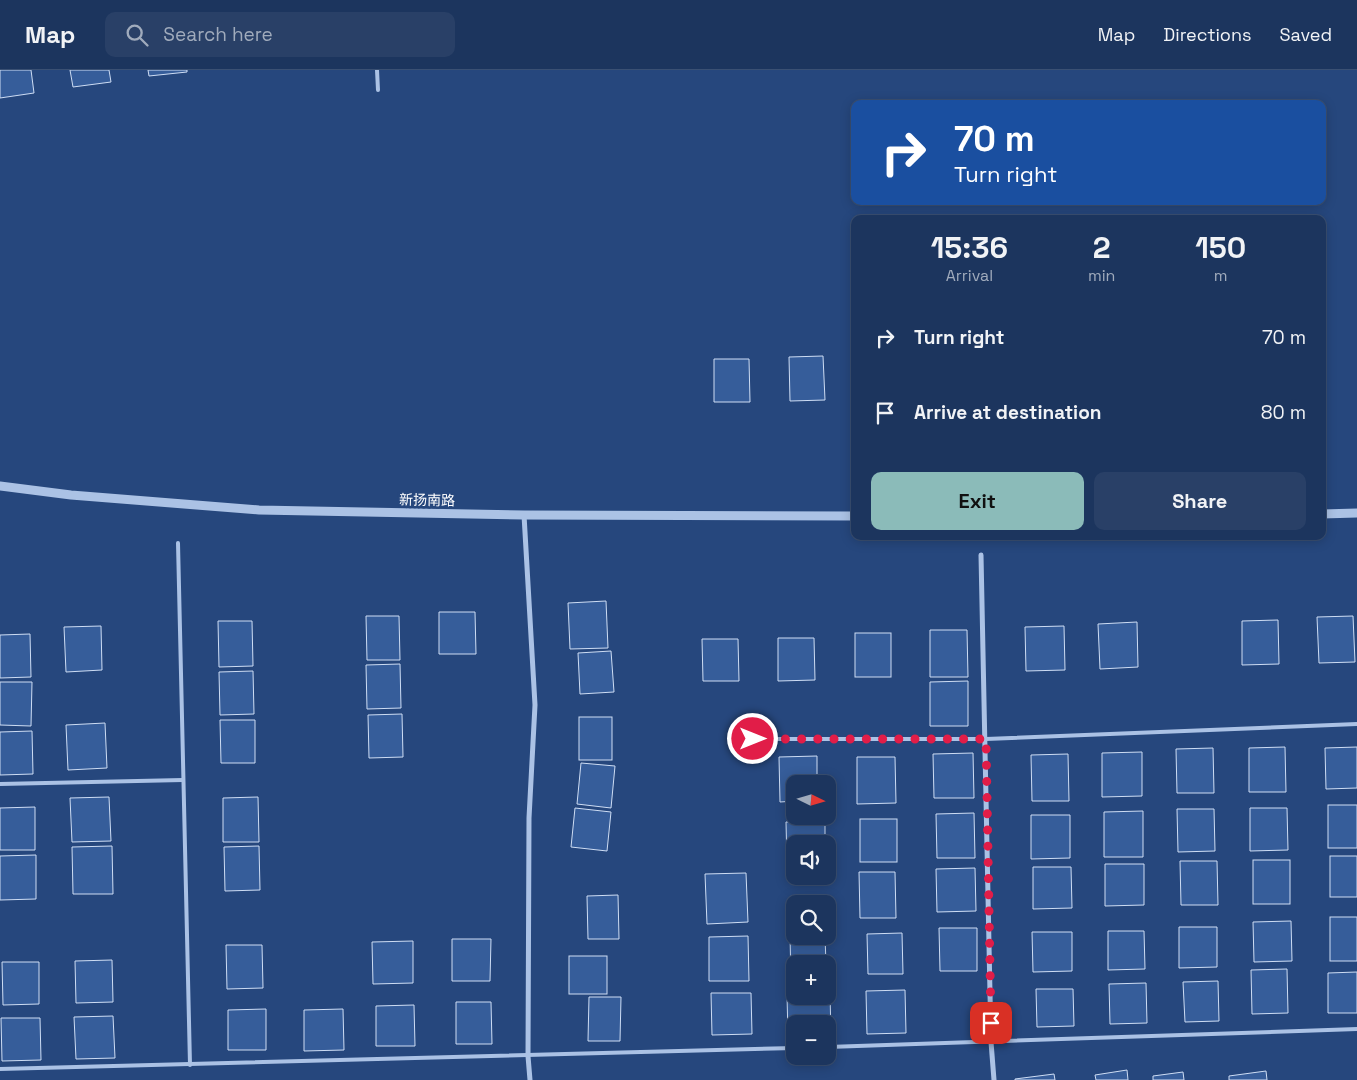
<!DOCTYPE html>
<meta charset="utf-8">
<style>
:root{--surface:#1c355e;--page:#294067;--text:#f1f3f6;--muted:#a0abbc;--line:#3a5073;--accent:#8bbbb9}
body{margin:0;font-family:"Space Grotesk","Noto Sans SC",sans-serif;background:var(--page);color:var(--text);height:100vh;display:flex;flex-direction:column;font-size:19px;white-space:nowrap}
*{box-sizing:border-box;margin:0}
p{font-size:16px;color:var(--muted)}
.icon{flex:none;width:28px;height:28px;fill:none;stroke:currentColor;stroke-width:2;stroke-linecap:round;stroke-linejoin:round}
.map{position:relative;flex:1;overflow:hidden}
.side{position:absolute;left:851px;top:145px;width:475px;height:325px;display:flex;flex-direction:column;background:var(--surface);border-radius:10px;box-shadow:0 2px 12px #0003,0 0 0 1px var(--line)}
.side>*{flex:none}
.guide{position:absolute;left:851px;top:30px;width:475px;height:105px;border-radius:10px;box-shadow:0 2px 12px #0003,0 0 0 1px var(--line);background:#1a4fa0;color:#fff;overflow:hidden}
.needle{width:32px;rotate:95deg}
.tools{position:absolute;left:786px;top:705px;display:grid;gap:10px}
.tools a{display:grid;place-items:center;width:50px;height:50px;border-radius:10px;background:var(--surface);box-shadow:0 2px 12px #0003,0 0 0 1px var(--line);font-size:25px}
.pin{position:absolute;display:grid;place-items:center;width:42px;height:42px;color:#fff;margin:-21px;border-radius:10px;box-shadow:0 2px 8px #0006}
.me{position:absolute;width:55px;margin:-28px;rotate:90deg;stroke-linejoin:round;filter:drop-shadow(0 0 4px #0008)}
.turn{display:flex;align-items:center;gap:18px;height:105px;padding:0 20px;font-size:22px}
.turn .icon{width:65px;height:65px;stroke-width:2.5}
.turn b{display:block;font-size:35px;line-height:42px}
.eta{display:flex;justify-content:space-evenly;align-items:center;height:85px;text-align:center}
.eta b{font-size:30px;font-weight:600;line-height:35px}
.primary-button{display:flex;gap:10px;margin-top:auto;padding:10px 20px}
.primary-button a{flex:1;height:58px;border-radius:10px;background:var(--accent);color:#111;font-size:20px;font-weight:600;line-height:58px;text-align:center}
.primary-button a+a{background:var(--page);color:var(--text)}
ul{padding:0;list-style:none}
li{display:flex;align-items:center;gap:15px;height:75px;padding:0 20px}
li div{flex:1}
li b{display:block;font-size:19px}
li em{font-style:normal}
header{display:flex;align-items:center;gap:30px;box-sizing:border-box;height:70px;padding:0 25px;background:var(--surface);border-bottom:1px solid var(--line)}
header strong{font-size:24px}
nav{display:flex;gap:28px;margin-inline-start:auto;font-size:18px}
.search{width:350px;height:45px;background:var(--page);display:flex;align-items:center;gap:12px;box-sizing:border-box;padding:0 18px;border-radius:10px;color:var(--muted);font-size:19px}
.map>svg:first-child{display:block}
.building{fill:#365d9a;stroke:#ceddf4}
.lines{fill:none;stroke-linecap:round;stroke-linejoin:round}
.service{stroke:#abc2e5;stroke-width:4}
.minor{stroke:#abc2e5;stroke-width:5}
.tertiary{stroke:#abc2e5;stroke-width:9}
.route{stroke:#e11d48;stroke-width:9;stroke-dasharray:0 16.2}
.labels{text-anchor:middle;stroke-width:5;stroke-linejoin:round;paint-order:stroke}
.street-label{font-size:14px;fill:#fff;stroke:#26477d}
</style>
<header>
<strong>Map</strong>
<div class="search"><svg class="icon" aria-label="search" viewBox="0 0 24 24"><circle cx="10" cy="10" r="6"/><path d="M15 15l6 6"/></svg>Search here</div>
<nav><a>Map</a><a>Directions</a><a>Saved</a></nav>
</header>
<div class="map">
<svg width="1357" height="1010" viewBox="0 0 1357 1010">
<rect width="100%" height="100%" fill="#26477d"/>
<g class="building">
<polygon points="0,0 31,0 34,23 0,28"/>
<polygon points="70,0 109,0 111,12 73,17"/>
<polygon points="148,0 187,0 187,2 149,6"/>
<polygon points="823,286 825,330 790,331 789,287"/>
<polygon points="714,289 749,289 750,332 714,332"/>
<polygon points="606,531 608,578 570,579 568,533"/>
<polygon points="439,542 475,542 476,584 439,584"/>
<polygon points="366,546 399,546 400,590 367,590"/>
<polygon points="1353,546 1355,592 1319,593 1317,547"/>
<polygon points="1278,550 1279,594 1242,595 1242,551"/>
<polygon points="218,551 252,551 253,596 219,597"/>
<polygon points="1137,552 1138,597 1100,599 1098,554"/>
<polygon points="101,556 102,600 66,602 64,557"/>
<polygon points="1064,556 1065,600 1026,601 1025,557"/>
<polygon points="930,560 967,560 968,607 930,607"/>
<rect x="855" y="563" width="36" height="44"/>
<polygon points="30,564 31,607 0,608 0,565"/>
<polygon points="778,568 814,568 815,610 778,611"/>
<polygon points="702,569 738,569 739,611 703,611"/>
<polygon points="611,581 614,622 580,624 578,583"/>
<polygon points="400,594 401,638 367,639 366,595"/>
<polygon points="253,601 254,644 220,645 219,602"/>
<polygon points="968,611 968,656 930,656 930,612"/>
<polygon points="0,612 32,612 31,656 0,655"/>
<polygon points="402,644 403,687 369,688 368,645"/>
<rect x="579" y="647" width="33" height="43"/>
<polygon points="220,650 255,650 255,693 221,693"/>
<polygon points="105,653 107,698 68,700 66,655"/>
<polygon points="32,661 33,704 0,705 0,662"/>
<polygon points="1285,677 1286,722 1249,722 1249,678"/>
<polygon points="1357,677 1357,718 1326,719 1325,678"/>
<polygon points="1213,678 1214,723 1177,723 1176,679"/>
<polygon points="1142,682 1142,726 1102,727 1102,683"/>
<polygon points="973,683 974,728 934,728 933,684"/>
<polygon points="1068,684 1069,731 1032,731 1031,685"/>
<polygon points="817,686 817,714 795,714 795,731 780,732 779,687"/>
<polygon points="857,687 895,687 896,733 857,734"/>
<polygon points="581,693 615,696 611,738 577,734"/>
<polygon points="109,727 111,771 72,772 70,728"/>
<polygon points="258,727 259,772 223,772 223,728"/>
<rect x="1328" y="735" width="29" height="43"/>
<polygon points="35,737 35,780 0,780 0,738"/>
<polygon points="575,738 611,742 607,781 571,777"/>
<polygon points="1250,738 1287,738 1288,780 1250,781"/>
<polygon points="1177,739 1214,739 1215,781 1178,782"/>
<polygon points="1143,741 1143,787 1104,787 1104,742"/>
<polygon points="974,743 975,788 937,788 936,744"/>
<polygon points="1031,745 1070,745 1070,788 1031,789"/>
<rect x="860" y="749" width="37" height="43"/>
<polygon points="825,751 825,774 795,774 795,795 787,795 786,752"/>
<polygon points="112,776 113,824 73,824 72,777"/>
<polygon points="259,776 260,820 225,821 224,777"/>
<polygon points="36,785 36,829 0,830 0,786"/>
<rect x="1330" y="786" width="27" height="41"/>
<rect x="1253" y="790" width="37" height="44"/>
<polygon points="1180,791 1217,791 1218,835 1181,835"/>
<polygon points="1105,794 1144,794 1144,835 1105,836"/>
<polygon points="1033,797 1071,797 1072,838 1033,839"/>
<polygon points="975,798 976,841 937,842 936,799"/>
<polygon points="859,802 895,802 896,848 860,848"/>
<polygon points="746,803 748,852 707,854 705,804"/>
<polygon points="618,825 619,869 588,869 587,826"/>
<rect x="1330" y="847" width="27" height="44"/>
<polygon points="1291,851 1292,891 1254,892 1253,852"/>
<polygon points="1179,857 1217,857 1217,897 1179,898"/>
<polygon points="939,858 977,858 977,901 940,901"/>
<polygon points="1108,861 1144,861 1145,899 1108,900"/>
<polygon points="1032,862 1072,862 1072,901 1033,902"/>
<polygon points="902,863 903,904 868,904 867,864"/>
<polygon points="790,865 825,866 826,894 795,894 795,912 791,912"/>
<polygon points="748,866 749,911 709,911 709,867"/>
<polygon points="452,869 491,869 490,911 452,911"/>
<polygon points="413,871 413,913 373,914 372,872"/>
<polygon points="226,875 262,875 263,918 227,919"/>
<rect x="569" y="886" width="38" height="38"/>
<polygon points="112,890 113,932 76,933 75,891"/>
<polygon points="2,892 39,892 39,934 3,935"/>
<polygon points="1287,899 1288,943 1252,944 1251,900"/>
<polygon points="1357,902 1357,943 1328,943 1328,903"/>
<polygon points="1218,911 1219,951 1185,952 1183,912"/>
<polygon points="1146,913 1147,953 1110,954 1109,914"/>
<polygon points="1036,919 1073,919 1074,956 1037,957"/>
<polygon points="905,920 906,963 867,964 866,921"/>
<polygon points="711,923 751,923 752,964 712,965"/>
<polygon points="795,924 795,926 828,926 828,924 830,924 831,965 828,965 828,954 795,954 795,966 788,966 787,925"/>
<polygon points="589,927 621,927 620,971 588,971"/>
<polygon points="456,932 491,932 492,974 456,974"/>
<polygon points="414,935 415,976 376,976 376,936"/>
<polygon points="266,939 266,980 228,980 228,940"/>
<polygon points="343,939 344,980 304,981 304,940"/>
<polygon points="113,946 115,988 76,989 74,947"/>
<polygon points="1,948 40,948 41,990 2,991"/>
<polygon points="1127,1000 1128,1010 1096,1010 1095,1005"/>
<polygon points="1266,1001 1267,1010 1229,1010 1229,1006"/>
<polygon points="1183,1002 1184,1010 1153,1010 1153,1006"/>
<polygon points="1054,1004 1055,1010 1015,1010 1015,1009"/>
</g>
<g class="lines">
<g class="service">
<polyline points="377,0 378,20"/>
<polyline points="178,473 190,995"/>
<polyline points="753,669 986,669 1357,654"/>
<polyline points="0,714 183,710"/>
<polyline points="828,977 1357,959"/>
<polyline points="0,999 795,978"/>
</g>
<g class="minor">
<polyline points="524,445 535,635 529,748 528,986 530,1010"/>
<polyline points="981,485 991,972 994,1010"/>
</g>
<g class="tertiary">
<polyline points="0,416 71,425 259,440 524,445 855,446"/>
<polyline points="1322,444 1357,443"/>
</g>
</g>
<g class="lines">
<polyline class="route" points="753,669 986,669 991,953"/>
</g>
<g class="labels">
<g class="street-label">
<text transform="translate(427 430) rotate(1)" y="5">新扬南路</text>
</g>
</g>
</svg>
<div class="tools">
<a><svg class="needle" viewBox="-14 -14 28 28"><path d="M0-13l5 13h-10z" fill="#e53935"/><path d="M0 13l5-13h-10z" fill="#a0abbc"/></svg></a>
<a><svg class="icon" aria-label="sound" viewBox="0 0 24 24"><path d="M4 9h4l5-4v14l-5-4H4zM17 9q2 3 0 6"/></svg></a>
<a><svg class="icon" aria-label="search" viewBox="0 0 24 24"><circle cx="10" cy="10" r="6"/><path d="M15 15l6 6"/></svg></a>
<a>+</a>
<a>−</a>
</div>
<div class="pin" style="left:991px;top:953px;background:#d93025"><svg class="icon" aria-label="arrive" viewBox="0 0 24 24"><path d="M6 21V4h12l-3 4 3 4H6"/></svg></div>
<svg class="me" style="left:753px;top:669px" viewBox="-20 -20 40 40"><circle r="17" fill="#e11d48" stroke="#fff" stroke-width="3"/><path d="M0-11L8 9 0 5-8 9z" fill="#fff"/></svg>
<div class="guide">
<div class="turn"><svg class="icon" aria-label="right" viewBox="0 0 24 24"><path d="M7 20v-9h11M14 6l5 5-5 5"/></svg><div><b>70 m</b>Turn right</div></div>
</div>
<section class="side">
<div class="eta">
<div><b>15:36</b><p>Arrival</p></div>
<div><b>2</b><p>min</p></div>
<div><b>150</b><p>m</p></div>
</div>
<ul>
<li><svg class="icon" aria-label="right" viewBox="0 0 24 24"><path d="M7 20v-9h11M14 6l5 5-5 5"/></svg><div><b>Turn right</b></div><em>70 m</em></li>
<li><svg class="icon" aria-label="arrive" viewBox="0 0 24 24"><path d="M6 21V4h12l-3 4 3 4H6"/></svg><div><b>Arrive at destination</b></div><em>80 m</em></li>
</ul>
<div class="primary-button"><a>Exit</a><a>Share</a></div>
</section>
</div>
